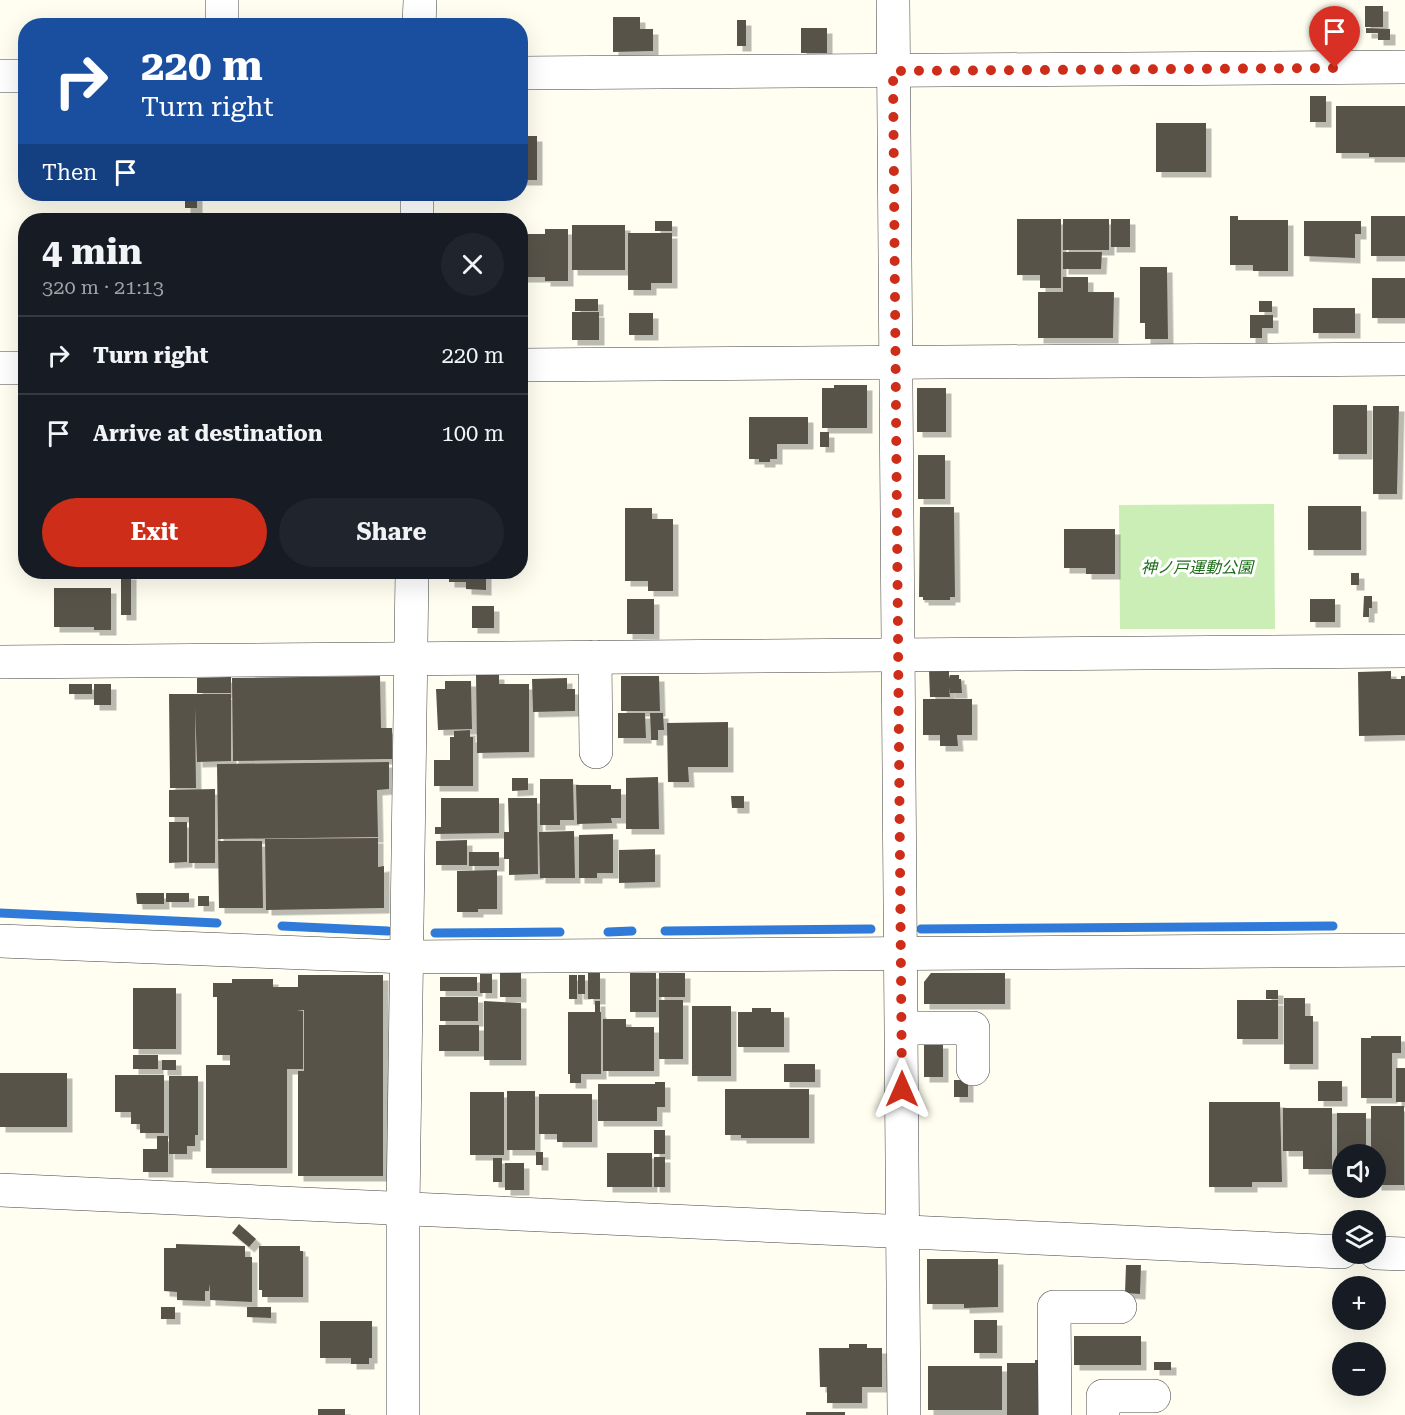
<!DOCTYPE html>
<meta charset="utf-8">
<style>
:root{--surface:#171b24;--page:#20242c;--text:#f1f3f6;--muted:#9ea1a6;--line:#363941;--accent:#cd2d19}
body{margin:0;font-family:"Roboto Serif","Noto Sans JP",serif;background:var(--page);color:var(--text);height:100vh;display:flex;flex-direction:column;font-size:22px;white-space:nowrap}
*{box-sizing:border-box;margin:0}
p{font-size:20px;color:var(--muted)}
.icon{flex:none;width:33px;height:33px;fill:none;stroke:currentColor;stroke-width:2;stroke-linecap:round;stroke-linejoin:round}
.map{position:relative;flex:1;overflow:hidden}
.details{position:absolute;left:18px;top:213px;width:510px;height:366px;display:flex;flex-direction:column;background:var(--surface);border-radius:24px;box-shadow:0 6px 24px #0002}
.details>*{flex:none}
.banner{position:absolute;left:18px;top:18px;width:510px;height:183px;border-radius:24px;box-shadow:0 6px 24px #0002;background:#1a4fa0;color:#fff;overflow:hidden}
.controls{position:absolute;left:1332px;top:1144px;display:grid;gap:12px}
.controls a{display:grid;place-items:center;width:54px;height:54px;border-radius:50%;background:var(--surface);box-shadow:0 6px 24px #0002;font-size:30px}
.pin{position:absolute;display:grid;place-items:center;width:51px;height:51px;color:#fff;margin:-62px -26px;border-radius:50% 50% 50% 0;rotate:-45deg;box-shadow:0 0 6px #0007}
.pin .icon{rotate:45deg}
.me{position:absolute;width:66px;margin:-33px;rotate:0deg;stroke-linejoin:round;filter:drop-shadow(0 0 4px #0008)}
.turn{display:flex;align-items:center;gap:21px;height:126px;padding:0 24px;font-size:27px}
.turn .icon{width:78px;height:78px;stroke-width:2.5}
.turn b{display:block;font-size:42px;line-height:51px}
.then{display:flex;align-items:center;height:57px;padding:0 24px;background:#0003;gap:12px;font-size:22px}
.round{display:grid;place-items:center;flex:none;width:63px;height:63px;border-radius:32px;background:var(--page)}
.headline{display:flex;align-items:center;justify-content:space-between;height:102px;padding:0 24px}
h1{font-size:36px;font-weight:700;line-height:45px}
.cta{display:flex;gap:12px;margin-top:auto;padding:12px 24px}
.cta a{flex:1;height:69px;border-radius:36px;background:var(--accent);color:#fff;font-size:24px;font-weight:700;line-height:69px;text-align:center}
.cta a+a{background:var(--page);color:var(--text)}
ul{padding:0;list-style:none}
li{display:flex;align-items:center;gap:18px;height:78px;padding:0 24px;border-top:2px solid var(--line)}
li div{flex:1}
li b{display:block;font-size:22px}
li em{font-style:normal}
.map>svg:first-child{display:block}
.green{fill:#caeeb6}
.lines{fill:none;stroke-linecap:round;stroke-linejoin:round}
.stream{stroke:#307bda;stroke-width:9}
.building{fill:#59524a;filter:url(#shadow)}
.minor-casing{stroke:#424242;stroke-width:34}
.minor{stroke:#fff;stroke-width:33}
.route{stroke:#cd2d19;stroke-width:10;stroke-dasharray:0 18}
.labels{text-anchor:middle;stroke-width:6;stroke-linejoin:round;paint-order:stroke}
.park-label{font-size:16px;font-style:italic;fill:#1c6d18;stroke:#fff}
</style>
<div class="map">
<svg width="1405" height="1415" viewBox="0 0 1405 1415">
<defs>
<filter id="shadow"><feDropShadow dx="5.5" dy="5.5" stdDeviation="0" flood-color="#0004"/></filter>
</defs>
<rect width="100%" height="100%" fill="#fffef1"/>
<polygon class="green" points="1274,504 1275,629 1120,629 1119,505"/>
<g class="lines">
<g class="stream">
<polyline points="0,913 217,923"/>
<polyline points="282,926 388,931"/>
<polyline points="921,929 1333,926"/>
<polyline points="665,931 871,929"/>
<polyline points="608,932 632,931"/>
<polyline points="435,933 560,932"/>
</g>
</g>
<g class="building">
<rect x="1365" y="6" width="18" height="21"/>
<polygon points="613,17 640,17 640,29 653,29 653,51 613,52"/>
<rect x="737" y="20" width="9" height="26"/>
<rect x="801" y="28" width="26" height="25"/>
<polygon points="1366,28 1390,29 1390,40 1378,40 1378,33 1366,33"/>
<rect x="1310" y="96" width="16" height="26"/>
<polygon points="1336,106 1405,106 1405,157 1369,157 1369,153 1336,153"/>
<rect x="1156" y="123" width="50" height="49"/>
<rect x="520" y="136" width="17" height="44"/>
<rect x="185" y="194" width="12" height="14"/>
<polygon points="1230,216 1238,216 1238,220 1288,220 1288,271 1253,271 1253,265 1230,265"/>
<rect x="1371" y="216" width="34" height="40"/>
<polygon points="1017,219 1061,219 1061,288 1040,288 1040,275 1017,275"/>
<rect x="1063" y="219" width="46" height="31"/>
<rect x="1111" y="219" width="19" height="28"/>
<rect x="655" y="221" width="17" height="10"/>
<polygon points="1304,221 1361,221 1361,234 1355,234 1355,258 1304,256"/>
<rect x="572" y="225" width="53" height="45"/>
<polygon points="545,229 568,229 568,281 545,281 545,277 522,277 522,234 545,234"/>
<polygon points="628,233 672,233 672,283 651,283 651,290 628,290"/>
<polygon points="1063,252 1102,252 1101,269 1063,269"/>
<polygon points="1140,267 1167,267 1168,339 1145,339 1145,323 1140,323"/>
<polygon points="1063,277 1088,277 1088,292 1114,292 1113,338 1038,338 1038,292 1063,292"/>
<rect x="1372" y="278" width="33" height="40"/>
<rect x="575" y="299" width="23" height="12"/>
<rect x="1259" y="301" width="13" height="11"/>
<rect x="1313" y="308" width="42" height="25"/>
<rect x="572" y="312" width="27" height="28"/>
<rect x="629" y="313" width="24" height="22"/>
<polygon points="1250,315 1273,315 1273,328 1262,328 1262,338 1250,338"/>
<polygon points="834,385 867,385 867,428 822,428 822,388 834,388"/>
<rect x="917" y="388" width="29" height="44"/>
<rect x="1333" y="405" width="34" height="49"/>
<polygon points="1373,406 1399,406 1397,494 1373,494"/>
<polygon points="749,417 808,417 808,444 777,444 777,459 770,459 770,462 759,462 759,459 749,459"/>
<rect x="820" y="432" width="9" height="15"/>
<rect x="918" y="455" width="27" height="44"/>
<rect x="1308" y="506" width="53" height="44"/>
<polygon points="920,507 954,507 955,597 950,597 950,600 923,600 923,597 919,597"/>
<polygon points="625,508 652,508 652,519 673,519 673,591 648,591 648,581 625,581"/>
<polygon points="1064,529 1115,529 1115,574 1086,574 1086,568 1064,568"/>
<polygon points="449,572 486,572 486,590 466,589 466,582 449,582"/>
<rect x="1351" y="573" width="8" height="12"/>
<rect x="121" y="574" width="10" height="41"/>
<polygon points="54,588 111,588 111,630 94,630 94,627 54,627"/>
<polygon points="1364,596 1372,596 1372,608 1369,608 1369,617 1363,617"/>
<rect x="627" y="599" width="27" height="35"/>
<rect x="1310" y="599" width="25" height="23"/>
<rect x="472" y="606" width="22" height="22"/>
<polygon points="929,670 949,670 949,679 950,675 959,675 959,679 961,679 962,693 950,693 949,686 950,697 930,697"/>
<polygon points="1391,671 1391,679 1401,679 1401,676 1405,676 1405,735 1359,736 1358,672"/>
<polygon points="476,674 499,674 499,684 529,684 529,752 477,753"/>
<polygon points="380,676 381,728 392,728 392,759 233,761 232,678"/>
<polygon points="621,676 659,676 660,711 621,711"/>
<polygon points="231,677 231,693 197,693 197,678"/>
<polygon points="567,678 567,689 575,689 575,711 533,712 532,679"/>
<polygon points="445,681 471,681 472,729 438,730 436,689 445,689"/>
<rect x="69" y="684" width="23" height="10"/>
<rect x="94" y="684" width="17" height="21"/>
<polygon points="169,694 231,694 231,761 197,762 195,707 196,788 170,788"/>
<polygon points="923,699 972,699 972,735 957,735 958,746 940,746 940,735 923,735"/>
<polygon points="618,713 645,713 646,738 618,738"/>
<polygon points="650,713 663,713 664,730 658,730 658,740 651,740"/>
<polygon points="728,722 728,767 688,767 689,782 668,782 667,723"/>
<polygon points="470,730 470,737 473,737 473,786 434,786 434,760 450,760 450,737 454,737 454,731"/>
<polygon points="389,762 389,789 377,790 378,837 218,839 217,764"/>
<polygon points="658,777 659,829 626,829 626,778"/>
<polygon points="512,778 528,778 528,790 512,791"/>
<polygon points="540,779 573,779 574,820 560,820 560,825 540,825"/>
<polygon points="576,785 611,785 611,789 621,789 621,818 611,818 612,823 577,824"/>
<polygon points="215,789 215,863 189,863 189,817 169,817 169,790"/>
<polygon points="731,796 744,796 744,808 732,808"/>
<polygon points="441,798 499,798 499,833 435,834 435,827 441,827"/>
<polygon points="508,798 537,798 538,874 509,875 509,859 504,859 504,832 509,832"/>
<polygon points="169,822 187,822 187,862 169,863"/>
<polygon points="574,831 575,878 540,878 539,832"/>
<polygon points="613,834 613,873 597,873 597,878 579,878 579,835"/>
<polygon points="378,838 378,867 384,866 384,908 266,910 265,839"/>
<polygon points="467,840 467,865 436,865 436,841"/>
<polygon points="218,841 262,841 263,908 219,908"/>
<polygon points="655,849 655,882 619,883 619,850"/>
<rect x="469" y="852" width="30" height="14"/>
<polygon points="497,870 497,909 478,909 478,912 457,912 457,871"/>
<polygon points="136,893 164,893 164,904 137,904"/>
<rect x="166" y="893" width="23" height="9"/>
<rect x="198" y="896" width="11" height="10"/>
<rect x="500" y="973" width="21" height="24"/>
<rect x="588" y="973" width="12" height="26"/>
<rect x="630" y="973" width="26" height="39"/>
<rect x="659" y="973" width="26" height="24"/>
<polygon points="931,973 1005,973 1005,1004 924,1004 924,982"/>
<rect x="480" y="974" width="12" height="19"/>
<polygon points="298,975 383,975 383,1176 298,1176 298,1071 304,1071 304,1010 297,1010 303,1011 303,1069 287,1069 287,1168 206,1168 206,1065 230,1065 230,1055 217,1055 217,997 213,997 213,983 232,983 232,979 273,979 273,987 298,987"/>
<rect x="569" y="975" width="8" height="24"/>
<rect x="578" y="975" width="7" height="19"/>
<rect x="440" y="977" width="37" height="14"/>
<rect x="133" y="988" width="43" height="61"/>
<rect x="1266" y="990" width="12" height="9"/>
<rect x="440" y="997" width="38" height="24"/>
<polygon points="1284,998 1305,998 1305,1016 1313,1016 1313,1064 1284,1064"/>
<rect x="659" y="1000" width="24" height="59"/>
<rect x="1237" y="1000" width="41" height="39"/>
<polygon points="484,1001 521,1003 521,1060 484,1060"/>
<polygon points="595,1001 600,1001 600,1012 601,1012 601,1074 581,1074 581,1083 570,1083 570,1074 568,1074 568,1012 595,1012"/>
<rect x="692" y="1006" width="39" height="70"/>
<polygon points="752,1008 771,1008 771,1012 784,1012 784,1047 738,1047 738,1012 752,1012"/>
<polygon points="603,1019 626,1019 626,1027 654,1027 654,1071 603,1071"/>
<rect x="439" y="1025" width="40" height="26"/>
<polygon points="1371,1036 1401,1036 1401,1053 1392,1053 1392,1098 1361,1098 1361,1038 1371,1038"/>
<rect x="924" y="1043" width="19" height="34"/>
<rect x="133" y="1055" width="25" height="14"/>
<rect x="162" y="1060" width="14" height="10"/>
<rect x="784" y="1064" width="31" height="18"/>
<rect x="1396" y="1068" width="9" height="34"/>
<rect x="0" y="1073" width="67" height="54"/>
<polygon points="115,1075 164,1075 164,1133 140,1133 140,1124 131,1124 131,1112 115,1112"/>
<polygon points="169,1076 198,1076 198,1135 195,1135 195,1146 187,1146 187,1154 169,1154"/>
<rect x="954" y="1080" width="14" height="17"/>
<rect x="1318" y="1081" width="24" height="20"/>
<polygon points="655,1082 665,1082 665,1107 657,1107 657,1121 598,1121 598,1084 655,1084"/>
<polygon points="725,1089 809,1089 809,1138 741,1138 741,1135 725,1135"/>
<rect x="507" y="1091" width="28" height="59"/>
<rect x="470" y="1092" width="34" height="63"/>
<polygon points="539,1094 592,1094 592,1142 557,1142 557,1134 539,1134"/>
<polygon points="1209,1102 1280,1102 1282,1182 1252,1182 1252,1187 1209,1187"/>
<polygon points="1371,1106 1404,1106 1404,1185 1376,1185 1376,1155 1371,1155"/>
<polygon points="1283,1108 1332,1108 1332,1169 1303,1169 1303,1151 1283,1151"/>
<polygon points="1337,1113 1366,1113 1366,1155 1342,1155 1342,1179 1337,1179"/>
<rect x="654" y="1130" width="11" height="24"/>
<polygon points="157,1136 168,1136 168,1172 143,1172 143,1149 157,1149"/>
<rect x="536" y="1152" width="7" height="13"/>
<rect x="607" y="1153" width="45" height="34"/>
<rect x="654" y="1157" width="11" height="30"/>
<rect x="493" y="1158" width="9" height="24"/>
<rect x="505" y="1163" width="19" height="27"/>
<polygon points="239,1224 256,1239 249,1247 232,1233"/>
<polygon points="176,1244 245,1246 245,1257 252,1257 252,1302 210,1300 210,1284 209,1291 205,1291 205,1301 177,1300 177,1292 164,1291 164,1248 176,1248"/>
<polygon points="259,1246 300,1246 300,1251 303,1251 303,1297 262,1297 262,1290 259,1290"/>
<polygon points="927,1259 998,1259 998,1307 964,1308 964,1304 927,1304"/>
<polygon points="1126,1265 1141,1265 1140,1294 1125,1293"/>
<rect x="161" y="1307" width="14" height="12"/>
<polygon points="247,1307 271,1307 271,1318 247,1317"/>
<rect x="974" y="1320" width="23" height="33"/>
<polygon points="320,1321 372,1321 372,1358 369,1358 369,1364 351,1364 351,1358 320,1358"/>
<rect x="1074" y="1336" width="67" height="29"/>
<polygon points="849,1344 867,1344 867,1348 882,1348 882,1387 862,1387 862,1403 827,1403 827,1387 820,1387 819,1348 849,1348"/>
<polygon points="1035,1360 1045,1360 1042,1415 1007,1415 1007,1363 1035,1363"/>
<rect x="1154" y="1362" width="17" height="8"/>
<rect x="928" y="1366" width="74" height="44"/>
<rect x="318" y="1409" width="27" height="6"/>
<rect x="806" y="1412" width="39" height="3"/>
</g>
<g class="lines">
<defs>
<g id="minor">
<polyline points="222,0 222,26"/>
<polyline points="893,0 904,1415"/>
<polyline points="419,26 420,0"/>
<polyline points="520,73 1405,67"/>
<polyline points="0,76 26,76"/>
<polyline points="417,220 417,194"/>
<polyline points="520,365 1405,359"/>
<polyline points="0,368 26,368"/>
<polyline points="595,657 596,752"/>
<polyline points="0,662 1405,651"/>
<polyline points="0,941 406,957 1405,950"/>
<polyline points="902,1028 973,1028 973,1069"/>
<polyline points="0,1190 1342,1252"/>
<polyline points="1376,1253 1405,1254"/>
<polyline points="403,1415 403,1209 412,572"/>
<polyline points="1055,1415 1054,1307 1120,1307"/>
<polyline points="1103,1415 1103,1396 1154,1396"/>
</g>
</defs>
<use href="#minor" class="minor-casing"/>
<use href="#minor" class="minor"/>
</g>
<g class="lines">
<polyline class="route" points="902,1089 893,71 1335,68"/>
</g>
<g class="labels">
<g class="park-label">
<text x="1197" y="573">神ノ戸運動公園</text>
</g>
</g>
</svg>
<div class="controls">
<a><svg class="icon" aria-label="sound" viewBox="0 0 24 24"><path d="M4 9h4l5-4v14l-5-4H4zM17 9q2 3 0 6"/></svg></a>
<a><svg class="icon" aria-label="layers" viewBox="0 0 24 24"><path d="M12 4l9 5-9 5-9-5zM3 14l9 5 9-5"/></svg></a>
<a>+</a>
<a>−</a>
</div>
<div class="pin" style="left:1335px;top:68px;background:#d93025"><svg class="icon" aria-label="arrive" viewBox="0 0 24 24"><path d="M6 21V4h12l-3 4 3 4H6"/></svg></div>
<svg class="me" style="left:902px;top:1089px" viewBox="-20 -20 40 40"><path d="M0-17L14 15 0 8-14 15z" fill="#cd2d19" stroke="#fff" stroke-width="4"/></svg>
<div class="banner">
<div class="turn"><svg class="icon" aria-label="right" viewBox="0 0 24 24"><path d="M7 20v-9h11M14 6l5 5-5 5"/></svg><div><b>220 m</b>Turn right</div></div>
<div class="then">Then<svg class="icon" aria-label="arrive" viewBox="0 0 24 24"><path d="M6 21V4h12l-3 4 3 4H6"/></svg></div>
</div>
<section class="details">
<div class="headline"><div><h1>4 min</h1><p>320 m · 21:13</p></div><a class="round"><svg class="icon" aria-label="close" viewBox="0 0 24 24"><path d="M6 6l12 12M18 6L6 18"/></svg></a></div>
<ul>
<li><svg class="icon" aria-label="right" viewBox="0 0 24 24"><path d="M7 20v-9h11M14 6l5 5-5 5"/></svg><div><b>Turn right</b></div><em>220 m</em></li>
<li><svg class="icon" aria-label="arrive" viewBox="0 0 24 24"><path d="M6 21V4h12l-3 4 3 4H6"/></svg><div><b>Arrive at destination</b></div><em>100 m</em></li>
</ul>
<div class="cta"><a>Exit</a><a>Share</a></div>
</section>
</div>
